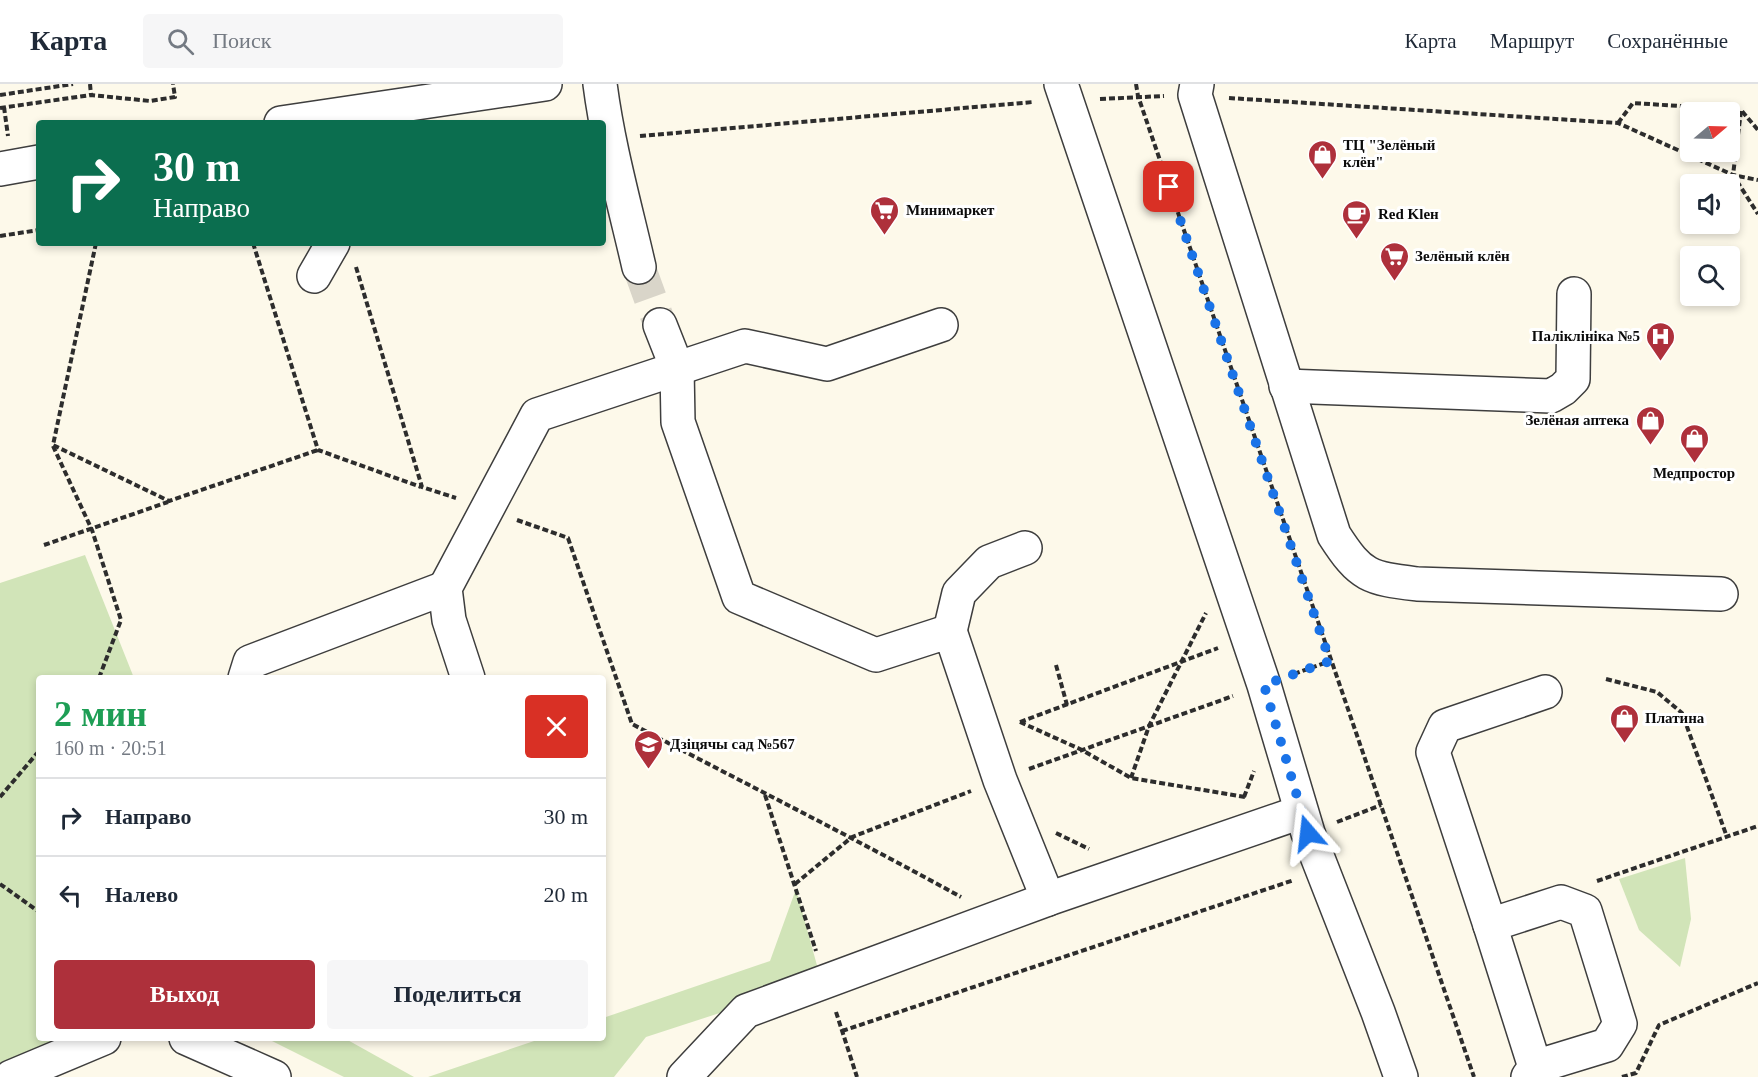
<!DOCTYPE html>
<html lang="ru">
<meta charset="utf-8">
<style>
:root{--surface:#fff;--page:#f6f6f7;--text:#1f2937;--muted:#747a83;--line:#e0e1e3;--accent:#ae303b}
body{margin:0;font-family:"Times New Roman",serif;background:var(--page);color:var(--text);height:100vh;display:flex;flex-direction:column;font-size:22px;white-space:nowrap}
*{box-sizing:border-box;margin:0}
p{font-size:20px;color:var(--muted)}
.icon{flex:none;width:33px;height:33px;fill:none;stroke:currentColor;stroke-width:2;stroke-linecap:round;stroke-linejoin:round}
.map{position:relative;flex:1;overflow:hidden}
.side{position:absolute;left:36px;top:591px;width:570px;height:366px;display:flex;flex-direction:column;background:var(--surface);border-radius:6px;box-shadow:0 3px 9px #0003}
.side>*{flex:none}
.top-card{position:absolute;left:36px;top:36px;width:570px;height:126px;border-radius:6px;box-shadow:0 3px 9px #0003;background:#0b6e4f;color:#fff;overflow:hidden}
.needle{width:39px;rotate:71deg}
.fabs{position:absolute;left:1680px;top:18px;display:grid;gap:12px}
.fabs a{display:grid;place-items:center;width:60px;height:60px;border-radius:6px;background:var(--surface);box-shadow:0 3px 9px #0003;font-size:30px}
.pin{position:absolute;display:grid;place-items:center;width:51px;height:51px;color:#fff;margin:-26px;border-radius:12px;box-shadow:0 3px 9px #0006}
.me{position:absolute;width:66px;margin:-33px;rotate:343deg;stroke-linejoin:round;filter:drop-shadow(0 0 4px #0008)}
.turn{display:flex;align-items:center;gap:21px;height:126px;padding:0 18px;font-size:27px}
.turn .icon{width:78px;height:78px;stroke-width:2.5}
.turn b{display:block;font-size:42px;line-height:51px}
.round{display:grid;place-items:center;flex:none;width:63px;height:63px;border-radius:6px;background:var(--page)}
.head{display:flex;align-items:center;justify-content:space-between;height:102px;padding:0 18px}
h1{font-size:36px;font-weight:800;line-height:45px;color:#1e9e55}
.primary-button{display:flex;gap:12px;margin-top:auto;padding:12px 18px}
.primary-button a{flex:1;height:69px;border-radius:6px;background:var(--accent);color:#fff;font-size:24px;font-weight:800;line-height:69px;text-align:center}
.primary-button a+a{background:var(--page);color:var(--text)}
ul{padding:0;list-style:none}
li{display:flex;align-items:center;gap:18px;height:78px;padding:0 18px;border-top:2px solid var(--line)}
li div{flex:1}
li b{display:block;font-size:22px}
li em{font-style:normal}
header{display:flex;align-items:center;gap:36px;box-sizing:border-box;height:84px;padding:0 30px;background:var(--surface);border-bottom:2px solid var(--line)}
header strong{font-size:28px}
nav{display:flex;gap:33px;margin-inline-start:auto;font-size:21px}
.search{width:420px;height:54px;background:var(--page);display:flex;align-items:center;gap:15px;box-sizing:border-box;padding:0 21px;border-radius:6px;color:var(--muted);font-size:22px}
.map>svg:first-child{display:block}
.green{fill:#d1e4b8}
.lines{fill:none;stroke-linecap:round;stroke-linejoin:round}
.minor-tunnel{stroke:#d9d5c9;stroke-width:33;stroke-dasharray:33 16;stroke-linecap:butt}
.minor-casing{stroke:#3e3e3e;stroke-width:36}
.path{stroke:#2d2d2d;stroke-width:4;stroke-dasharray:6 3;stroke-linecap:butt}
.minor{stroke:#fff;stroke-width:33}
.route{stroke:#1a73e8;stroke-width:10;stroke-dasharray:0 18}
.labels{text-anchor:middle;stroke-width:6;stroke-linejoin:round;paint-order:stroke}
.poi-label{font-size:15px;font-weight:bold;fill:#0b0b0b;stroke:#fff;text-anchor:start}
</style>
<header>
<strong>Карта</strong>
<div class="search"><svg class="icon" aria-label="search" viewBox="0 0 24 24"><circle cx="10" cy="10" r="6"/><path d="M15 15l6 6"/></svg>Поиск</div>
<nav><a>Карта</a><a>Маршрут</a><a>Сохранённые</a></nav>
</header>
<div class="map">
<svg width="1758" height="993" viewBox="0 0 1758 993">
<rect width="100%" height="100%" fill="#fdf9ea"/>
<g class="green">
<polygon points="85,471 134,594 39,594 39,954 60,954 0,979 0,499"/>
<polygon points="1685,774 1691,835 1680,883 1639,846 1619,795"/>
<polygon points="796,805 821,896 646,953 614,993 428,993 543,954 603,954 603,934 770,877"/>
<polygon points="266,954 344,954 414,993 344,993"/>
</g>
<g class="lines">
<polyline class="minor-tunnel" points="639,183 660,241"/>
<defs>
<g id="minor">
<path d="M600 0C608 62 625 122 639 183"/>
<polyline points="1061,0 1264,601 1308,749 1378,928 1401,993"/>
<path d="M1197 0 1195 11 1334 451C1361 493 1369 494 1417 500L1721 510"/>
<polyline points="281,39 545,0"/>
<polyline points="0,85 39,78"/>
<polyline points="314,192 333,159"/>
<polyline points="660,241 677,284 678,338 739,513 876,571 950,547 1000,696 1048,815"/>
<polyline points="1286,302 1551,312 1563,305 1573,295 1574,210"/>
<polyline points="950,547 959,509 989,478 1025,464"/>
<polyline points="245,594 250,578 445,504"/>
<polyline points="468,594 449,536 445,504 537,331 745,262 827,280 941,241"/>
<polyline points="1490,841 1433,668 1445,642 1545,608"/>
<polyline points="186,954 274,993"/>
<polyline points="11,993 104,954"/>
<polyline points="684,993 746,927 1048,815 1301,728"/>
<polyline points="1528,993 1535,983 1607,961 1620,940 1585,827 1561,818 1490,841 1535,983"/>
</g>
</defs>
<use href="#minor" class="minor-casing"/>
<g class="path">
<polyline points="90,0 91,11"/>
<polyline points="1136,0 1138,12 1474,993"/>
<polyline points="0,11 73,0"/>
<polyline points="1229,14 1618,39 1733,91 1758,96"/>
<polyline points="1100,15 1164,12"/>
<polyline points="4,23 8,52"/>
<polyline points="0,24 91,11 150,17 175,13 173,0"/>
<polyline points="1741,27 1733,91 1758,130"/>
<polyline points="1618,39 1633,19 1741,26 1758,46"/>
<polyline points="640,52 1033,18"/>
<polyline points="0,152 39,146"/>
<polyline points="96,159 53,361 169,417 318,366"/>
<polyline points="253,159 318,366 421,403"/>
<polyline points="356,183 422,403 456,414"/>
<polyline points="53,362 92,446 121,536 99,594"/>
<path d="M517 436 568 454 632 640C742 698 852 753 961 813"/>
<polyline points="44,461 168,418"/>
<polyline points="1056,581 1067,621"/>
<polyline points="1294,590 1330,577"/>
<polyline points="1606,595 1657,608 1682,629 1727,753"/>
<polyline points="1020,638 1082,666 1131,694 1245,713"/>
<polyline points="1020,638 1218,564"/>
<polyline points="1029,685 1233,612"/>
<polyline points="1131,694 1149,642 1206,529"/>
<polyline points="765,711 816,867"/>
<polyline points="0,713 39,667"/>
<polyline points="1244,713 1254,687"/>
<polyline points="1337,738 1381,721"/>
<polyline points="1056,749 1089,765"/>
<polyline points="1597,797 1758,742"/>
<polyline points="0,800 39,828"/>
<polyline points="795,800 852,753 971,707"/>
<polyline points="836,928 857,993"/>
<polyline points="842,947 1294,796"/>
<polyline points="1622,993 1636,989 1659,941 1758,899"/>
</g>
<use href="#minor" class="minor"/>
</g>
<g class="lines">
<polyline class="route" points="1169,103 1330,577 1264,601 1308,749"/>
</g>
<defs>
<symbol id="shop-pin" viewBox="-11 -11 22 30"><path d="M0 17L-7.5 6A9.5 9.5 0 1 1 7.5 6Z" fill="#ae303b" stroke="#fff"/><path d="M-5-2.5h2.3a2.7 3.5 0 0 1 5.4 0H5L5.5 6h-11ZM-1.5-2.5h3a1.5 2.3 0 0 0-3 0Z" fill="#fff"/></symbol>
<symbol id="supermarket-pin" viewBox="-11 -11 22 30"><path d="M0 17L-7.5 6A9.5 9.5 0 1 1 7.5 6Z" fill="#ae303b" stroke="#fff"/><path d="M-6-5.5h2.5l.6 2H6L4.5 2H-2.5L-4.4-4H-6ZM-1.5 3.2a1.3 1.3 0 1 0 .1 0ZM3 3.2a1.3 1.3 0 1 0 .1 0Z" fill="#fff"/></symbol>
<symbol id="cafe-pin" viewBox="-11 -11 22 30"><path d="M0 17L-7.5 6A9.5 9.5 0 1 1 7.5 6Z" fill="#ae303b" stroke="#fff"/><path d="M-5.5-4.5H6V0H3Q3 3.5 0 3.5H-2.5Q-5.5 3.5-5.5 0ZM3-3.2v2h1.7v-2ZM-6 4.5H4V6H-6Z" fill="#fff"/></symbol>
<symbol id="hospital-pin" viewBox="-11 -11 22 30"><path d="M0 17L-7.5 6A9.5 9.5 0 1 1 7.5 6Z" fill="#ae303b" stroke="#fff"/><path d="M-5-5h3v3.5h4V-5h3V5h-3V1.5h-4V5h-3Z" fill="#fff"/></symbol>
<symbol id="school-pin" viewBox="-11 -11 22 30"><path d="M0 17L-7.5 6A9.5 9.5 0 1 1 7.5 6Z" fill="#ae303b" stroke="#fff"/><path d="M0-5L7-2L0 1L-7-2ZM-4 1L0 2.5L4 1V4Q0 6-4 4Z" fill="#fff"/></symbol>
</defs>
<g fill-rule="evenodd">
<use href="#shop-pin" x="1306" y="54" width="33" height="45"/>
<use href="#supermarket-pin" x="868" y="110" width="33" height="45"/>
<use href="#cafe-pin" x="1340" y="114" width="33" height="45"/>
<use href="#supermarket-pin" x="1378" y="156" width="33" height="45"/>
<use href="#hospital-pin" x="1644" y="236" width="33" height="45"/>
<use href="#shop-pin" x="1634" y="320" width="33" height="45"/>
<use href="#shop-pin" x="1678" y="338" width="33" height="45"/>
<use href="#shop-pin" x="1608" y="618" width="33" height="45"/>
<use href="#school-pin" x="632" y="644" width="33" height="45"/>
</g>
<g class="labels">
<g class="poi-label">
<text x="1343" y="66">ТЦ "Зелёный<tspan x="1343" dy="17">клён"</tspan></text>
<text x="906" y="131">Минимаркет</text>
<text x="1378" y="135">Red Kleн</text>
<text x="1415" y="177">Зелёный клён</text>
<text x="1640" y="257" text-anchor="end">Паліклініка №5</text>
<text x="1629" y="341" text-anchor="end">Зелёная аптека</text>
<text x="1694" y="394" text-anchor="middle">Медпростор</text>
<text x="1645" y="639">Платина</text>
<text x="670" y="665">Дзіцячы сад №567</text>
</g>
</g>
</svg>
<div class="fabs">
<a><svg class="needle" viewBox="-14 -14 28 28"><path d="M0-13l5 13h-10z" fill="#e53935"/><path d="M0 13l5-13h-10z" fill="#747a83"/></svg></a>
<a><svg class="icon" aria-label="sound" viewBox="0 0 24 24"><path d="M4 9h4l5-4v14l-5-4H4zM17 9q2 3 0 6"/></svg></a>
<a><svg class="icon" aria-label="search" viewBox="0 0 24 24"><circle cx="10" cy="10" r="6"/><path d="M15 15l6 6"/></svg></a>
</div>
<div class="pin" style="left:1169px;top:103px;background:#d93025"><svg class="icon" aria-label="arrive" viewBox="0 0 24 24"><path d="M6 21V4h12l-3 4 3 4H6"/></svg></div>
<svg class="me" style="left:1308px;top:749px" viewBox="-20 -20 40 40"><path d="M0-17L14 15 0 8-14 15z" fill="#1a73e8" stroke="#fff" stroke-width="4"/></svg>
<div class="top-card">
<div class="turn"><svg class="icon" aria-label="right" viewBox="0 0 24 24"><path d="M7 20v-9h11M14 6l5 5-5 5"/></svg><div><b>30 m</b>Направо</div></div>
</div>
<section class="side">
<div class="head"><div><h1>2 мин</h1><p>160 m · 20:51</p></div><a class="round" style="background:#d93025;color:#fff"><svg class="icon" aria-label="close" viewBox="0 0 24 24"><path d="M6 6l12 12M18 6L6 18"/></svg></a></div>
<ul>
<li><svg class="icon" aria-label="right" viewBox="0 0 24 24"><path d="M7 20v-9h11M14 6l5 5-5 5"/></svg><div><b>Направо</b></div><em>30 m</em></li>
<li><svg class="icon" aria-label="left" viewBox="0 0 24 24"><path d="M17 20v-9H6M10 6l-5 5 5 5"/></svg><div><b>Налево</b></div><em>20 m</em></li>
</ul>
<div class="primary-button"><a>Выход</a><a>Поделиться</a></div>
</section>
</div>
